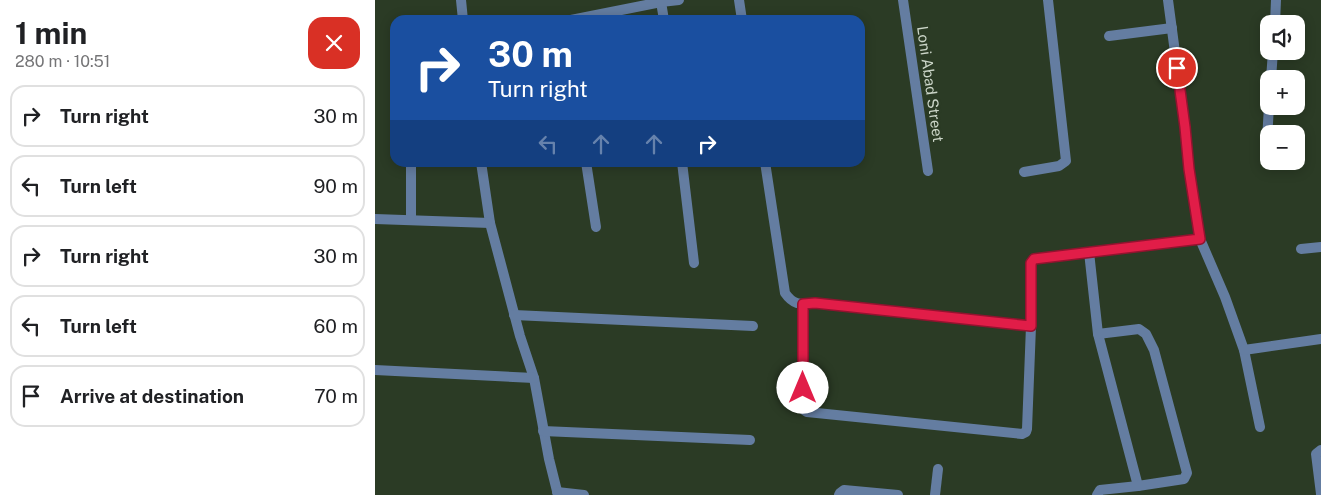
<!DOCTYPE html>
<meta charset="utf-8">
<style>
:root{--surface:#fff;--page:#f2f2f2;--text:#202124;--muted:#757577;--line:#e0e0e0}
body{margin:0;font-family:"Public Sans",sans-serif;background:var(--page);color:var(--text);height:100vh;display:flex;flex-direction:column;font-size:19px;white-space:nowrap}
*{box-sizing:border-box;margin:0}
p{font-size:16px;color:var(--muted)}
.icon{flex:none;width:28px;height:28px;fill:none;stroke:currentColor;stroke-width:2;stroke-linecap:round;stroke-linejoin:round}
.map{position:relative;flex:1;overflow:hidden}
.panel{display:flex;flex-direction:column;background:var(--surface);width:375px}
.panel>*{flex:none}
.top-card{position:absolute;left:15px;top:15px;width:475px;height:152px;border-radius:15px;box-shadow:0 2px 12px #0003;background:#1a4fa0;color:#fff;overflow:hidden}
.tools{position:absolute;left:885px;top:15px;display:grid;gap:10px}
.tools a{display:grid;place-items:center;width:45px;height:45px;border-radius:10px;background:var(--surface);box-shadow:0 2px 12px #0003;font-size:25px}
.pin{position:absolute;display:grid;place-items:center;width:42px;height:42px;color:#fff;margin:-21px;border:2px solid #fff;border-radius:50%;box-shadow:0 1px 5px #0007}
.me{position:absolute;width:55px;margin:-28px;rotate:0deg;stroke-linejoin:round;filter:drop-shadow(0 0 4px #0008)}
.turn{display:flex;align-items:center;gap:18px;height:105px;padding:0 15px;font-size:22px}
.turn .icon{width:65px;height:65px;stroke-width:2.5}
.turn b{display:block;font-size:35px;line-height:42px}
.lanes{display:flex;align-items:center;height:48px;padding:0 15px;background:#0003;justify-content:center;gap:25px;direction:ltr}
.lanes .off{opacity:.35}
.round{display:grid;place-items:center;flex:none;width:52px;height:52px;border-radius:15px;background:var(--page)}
.head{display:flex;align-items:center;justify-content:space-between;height:85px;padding:0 15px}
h1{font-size:30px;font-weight:700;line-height:38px}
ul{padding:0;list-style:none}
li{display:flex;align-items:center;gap:15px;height:62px;margin:0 10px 8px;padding:0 5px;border:2px solid var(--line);border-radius:15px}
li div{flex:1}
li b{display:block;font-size:19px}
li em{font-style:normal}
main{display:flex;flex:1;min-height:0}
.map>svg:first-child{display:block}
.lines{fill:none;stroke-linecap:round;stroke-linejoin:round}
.street{stroke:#647da1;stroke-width:10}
.route-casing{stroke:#92132f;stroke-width:12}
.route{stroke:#e11d48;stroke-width:9}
.labels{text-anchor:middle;stroke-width:5;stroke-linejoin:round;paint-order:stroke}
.street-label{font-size:15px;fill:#cbd5c8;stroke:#2b3b25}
</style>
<main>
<section class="panel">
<div class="head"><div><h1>1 min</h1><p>280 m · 10:51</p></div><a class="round" style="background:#d93025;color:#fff"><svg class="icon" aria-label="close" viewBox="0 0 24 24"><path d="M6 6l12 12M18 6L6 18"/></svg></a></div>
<ul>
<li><svg class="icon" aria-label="right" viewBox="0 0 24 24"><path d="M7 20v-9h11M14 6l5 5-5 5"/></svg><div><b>Turn right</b></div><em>30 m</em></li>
<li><svg class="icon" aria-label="left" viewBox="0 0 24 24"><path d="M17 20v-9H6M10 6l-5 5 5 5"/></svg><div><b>Turn left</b></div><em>90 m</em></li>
<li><svg class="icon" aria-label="right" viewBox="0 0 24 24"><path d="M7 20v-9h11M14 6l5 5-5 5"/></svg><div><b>Turn right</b></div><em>30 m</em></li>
<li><svg class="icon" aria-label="left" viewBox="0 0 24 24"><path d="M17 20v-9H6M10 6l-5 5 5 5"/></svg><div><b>Turn left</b></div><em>60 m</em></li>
<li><svg class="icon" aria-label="arrive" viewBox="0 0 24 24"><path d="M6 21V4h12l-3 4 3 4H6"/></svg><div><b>Arrive at destination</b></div><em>70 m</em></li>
</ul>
</section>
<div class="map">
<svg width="946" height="495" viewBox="0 0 946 495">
<rect width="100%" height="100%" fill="#2b3b25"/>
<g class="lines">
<g class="street">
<polyline points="86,0 88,20"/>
<polyline points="364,0 367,20"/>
<polyline points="528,0 553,171"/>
<polyline points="793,0 810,127 814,169 825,239 850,297 869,350 885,427"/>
<polyline points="286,2 289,20"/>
<polyline points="196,20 286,2 304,0"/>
<polyline points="900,24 901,0"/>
<polyline points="734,36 797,28"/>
<polyline points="896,79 898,51"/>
<polyline points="891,157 894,106"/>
<polyline points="36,162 36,220"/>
<polyline points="106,162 115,223 145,336 159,378 174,459 183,495"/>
<polyline points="211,162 221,227"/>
<polyline points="307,162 319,263"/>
<path d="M390 162 410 293C419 306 426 304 440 303L656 326"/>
<polyline points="649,172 684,166 691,161 673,0"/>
<polyline points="0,219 115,223"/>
<polyline points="926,249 946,247"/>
<polyline points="714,252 723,334 763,486"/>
<polyline points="428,304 428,406 429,410 432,412 647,434 651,432 652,429 656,326 656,263 659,259 825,239"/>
<polyline points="139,315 378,326"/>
<polyline points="869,350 946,339"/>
<polyline points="0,370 159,378"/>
<polyline points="168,431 375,440"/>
<polyline points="946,450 941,454 946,494"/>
<polyline points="182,492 209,495"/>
<polyline points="464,495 465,493 469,490 523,495"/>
<polyline points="560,495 563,469"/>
<polyline points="722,495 725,490 763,486 809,479 812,473 779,350 771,334 764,329 723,334"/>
</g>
</g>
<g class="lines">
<defs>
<polyline id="route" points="428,388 428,304 440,303 656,326 656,263 659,259 825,239 814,169 810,127 802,68"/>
</defs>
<use href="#route" class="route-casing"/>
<use href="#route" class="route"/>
</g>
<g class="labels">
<g class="street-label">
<text transform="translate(555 84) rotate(82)" y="5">Loni Abad Street</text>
</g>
</g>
</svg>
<div class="tools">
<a><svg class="icon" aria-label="sound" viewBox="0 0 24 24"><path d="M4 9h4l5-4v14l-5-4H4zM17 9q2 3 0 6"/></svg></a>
<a>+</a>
<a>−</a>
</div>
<div class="pin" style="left:802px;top:68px;background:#d93025"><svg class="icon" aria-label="arrive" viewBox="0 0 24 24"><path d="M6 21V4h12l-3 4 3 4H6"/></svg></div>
<svg class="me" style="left:428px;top:388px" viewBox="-20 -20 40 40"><circle r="19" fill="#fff"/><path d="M0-13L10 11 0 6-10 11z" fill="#e11d48"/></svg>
<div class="top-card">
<div class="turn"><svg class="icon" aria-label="right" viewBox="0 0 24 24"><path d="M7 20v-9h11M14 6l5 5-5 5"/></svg><div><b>30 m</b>Turn right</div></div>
<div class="lanes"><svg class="icon off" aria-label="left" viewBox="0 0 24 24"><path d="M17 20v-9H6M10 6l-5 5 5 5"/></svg><svg class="icon off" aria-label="ahead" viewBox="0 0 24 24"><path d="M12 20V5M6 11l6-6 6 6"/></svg><svg class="icon off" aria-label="ahead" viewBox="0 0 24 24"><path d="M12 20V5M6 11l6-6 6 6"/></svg><svg class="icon" aria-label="right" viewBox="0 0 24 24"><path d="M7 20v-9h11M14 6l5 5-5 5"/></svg></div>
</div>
</div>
</main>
